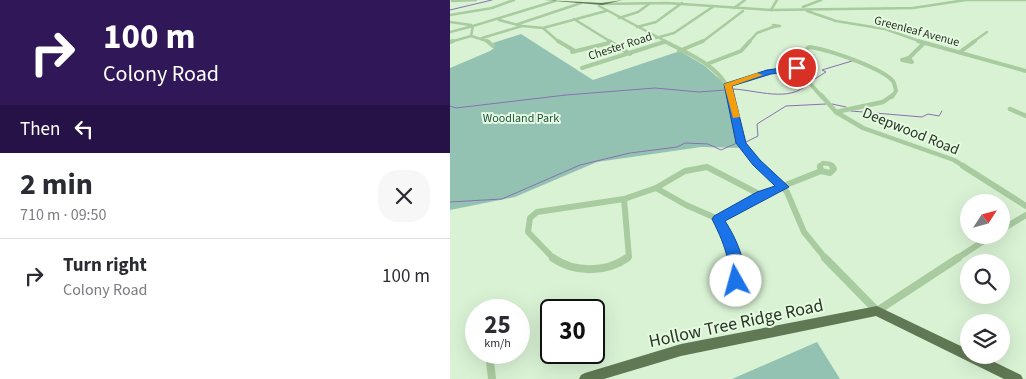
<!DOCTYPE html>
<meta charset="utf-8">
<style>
:root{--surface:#fff;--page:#f7f7f7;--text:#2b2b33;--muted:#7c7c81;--line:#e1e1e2}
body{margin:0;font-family:"Source Sans 3",sans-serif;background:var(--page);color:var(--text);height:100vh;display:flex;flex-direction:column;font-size:19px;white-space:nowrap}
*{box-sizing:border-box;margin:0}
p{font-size:16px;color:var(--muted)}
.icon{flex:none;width:28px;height:28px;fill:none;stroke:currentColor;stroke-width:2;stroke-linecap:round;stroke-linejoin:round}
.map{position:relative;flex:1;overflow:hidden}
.drawer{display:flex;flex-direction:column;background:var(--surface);width:450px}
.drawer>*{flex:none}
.guide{background:#301758;color:#fff;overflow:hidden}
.needle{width:32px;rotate:54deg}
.tools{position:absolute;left:510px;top:194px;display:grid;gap:10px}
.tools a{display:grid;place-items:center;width:50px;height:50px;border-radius:50%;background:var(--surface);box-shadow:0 5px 20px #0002;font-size:25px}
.speed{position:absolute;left:15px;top:299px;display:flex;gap:10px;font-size:25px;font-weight:700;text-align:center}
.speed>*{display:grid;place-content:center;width:65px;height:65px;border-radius:50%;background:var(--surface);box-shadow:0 5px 20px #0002;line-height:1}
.speed small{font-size:12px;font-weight:400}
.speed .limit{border:2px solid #111;border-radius:8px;background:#fff;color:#111}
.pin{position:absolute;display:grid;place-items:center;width:42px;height:42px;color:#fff;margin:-21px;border:2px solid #fff;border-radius:50%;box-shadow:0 1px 5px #0007}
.me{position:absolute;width:55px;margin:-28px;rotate:353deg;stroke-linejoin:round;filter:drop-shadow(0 0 4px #0008)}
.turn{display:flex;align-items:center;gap:18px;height:105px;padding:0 20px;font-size:22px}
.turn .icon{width:65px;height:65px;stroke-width:2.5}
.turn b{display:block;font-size:35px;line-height:42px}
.then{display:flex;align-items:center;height:48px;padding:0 20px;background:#0003;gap:10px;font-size:19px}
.round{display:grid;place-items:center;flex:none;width:52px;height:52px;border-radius:20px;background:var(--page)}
.overview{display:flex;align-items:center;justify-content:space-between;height:85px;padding:0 20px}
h1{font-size:30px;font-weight:700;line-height:38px}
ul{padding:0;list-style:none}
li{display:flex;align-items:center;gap:15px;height:75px;padding:0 20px;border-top:1px solid var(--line)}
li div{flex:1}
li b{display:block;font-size:19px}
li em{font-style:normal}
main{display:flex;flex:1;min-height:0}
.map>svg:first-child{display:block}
.green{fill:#94c2b2}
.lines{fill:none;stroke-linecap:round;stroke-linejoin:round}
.stream{stroke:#8971b2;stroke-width:1}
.minor-far4{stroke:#a9cba0;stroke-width:2.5}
.minor-far3{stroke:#a9cba0;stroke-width:4}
.minor-far2{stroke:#a9cba0;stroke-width:4.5}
.minor-far1{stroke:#a9cba0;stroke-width:6}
.minor{stroke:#a9cba0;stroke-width:8}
.major{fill:#607853;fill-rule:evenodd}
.route{fill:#1a73e8;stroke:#114b97}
.slow{fill:#f59e0b}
.labels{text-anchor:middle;stroke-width:4;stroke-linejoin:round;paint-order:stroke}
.far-street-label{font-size:12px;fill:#2a3424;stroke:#e4fae1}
.far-park-label{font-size:12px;fill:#265446;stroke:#e4fae1}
.street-label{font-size:15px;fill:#2a3424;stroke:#e4fae1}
.near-street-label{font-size:18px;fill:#2a3424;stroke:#e4fae1}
</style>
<main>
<section class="drawer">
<div class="guide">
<div class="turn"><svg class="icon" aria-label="right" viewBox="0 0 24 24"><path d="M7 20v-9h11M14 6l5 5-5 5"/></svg><div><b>100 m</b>Colony Road</div></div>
<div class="then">Then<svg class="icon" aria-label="left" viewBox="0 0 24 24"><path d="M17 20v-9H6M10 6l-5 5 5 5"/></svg></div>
</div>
<div class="overview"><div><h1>2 min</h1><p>710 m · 09:50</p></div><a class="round"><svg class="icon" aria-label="close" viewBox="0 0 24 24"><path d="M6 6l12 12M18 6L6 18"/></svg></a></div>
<ul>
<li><svg class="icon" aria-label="right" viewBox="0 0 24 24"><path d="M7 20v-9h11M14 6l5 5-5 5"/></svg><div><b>Turn right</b><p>Colony Road</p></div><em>100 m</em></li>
</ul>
</section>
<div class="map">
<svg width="576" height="379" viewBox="0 0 576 379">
<rect width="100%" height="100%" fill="#d9f2d4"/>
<g class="green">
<polygon points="71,34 143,80 230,51 255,66 276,85 294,148 251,147 147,162 65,197 0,210 0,68 40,51 44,48 43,43"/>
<polygon points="367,342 390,379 282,379"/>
</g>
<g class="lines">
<g class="stream">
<polyline points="0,10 42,0"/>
<polyline points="360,82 376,72 372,70 402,61"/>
<path d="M283 89C307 90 339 103 358 84"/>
<polyline points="382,104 396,107"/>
<polyline points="0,106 6,108 116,95 205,88 249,92 275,90"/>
<polyline points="401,111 472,117 478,114 489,116 492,111"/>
<polyline points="296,142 308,136 307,124 336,106 376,104"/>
<polyline points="0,202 52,199 130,165 180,153 227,147 235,143 258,144 271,150 287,143"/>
</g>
<g class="minor-far4">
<polyline points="2,1 26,0"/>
<polyline points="152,4 217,3 321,10 463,8 516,0 576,0"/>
<polyline points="149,6 217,42"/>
<polyline points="353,7 371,0"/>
<polyline points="284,8 295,0"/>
<polyline points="321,10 327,0"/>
<polyline points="357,11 386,21 435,29 472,42"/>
<polyline points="0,15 42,8 64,0"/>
<polyline points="169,18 188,12 199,4"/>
<polyline points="124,19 161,42"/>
<polyline points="49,20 72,26 93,28 109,42"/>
<polyline points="0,22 21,25"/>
<polyline points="68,24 131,3"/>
<polygon points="323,25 330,26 323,27"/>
<polyline points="187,27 206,22 232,3"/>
<polyline points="93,28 156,11"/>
<polyline points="0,32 23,26"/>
<polyline points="21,36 40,42"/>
<polyline points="32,38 72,26"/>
<polyline points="206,38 224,33 264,6"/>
<polyline points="0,42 21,36 23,26 105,1"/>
<polyline points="252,42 293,11"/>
<polyline points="299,42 307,33 323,27"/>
<polyline points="523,42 537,32"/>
</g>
<g class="minor-far3">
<polyline points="37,41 43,46"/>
<polyline points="108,41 125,51"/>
<polyline points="159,41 180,54"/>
<path d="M214 41C239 54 274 67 281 97"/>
<polyline points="468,41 576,71"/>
<polyline points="0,42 3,41"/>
<polyline points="229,51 253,41"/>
<polyline points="122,52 159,43"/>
<polyline points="510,52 525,41"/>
<polygon points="459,58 462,62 452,60"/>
<polyline points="459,58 474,43"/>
<polyline points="257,64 291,51 300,41"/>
<polyline points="132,68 214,42"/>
<polyline points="278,84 320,72 347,68"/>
<path d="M372 97 349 71 345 59 359 47C377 49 429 67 442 80 445 83 445 87 446 91L442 97"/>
</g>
<g class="minor-far2">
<polyline points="280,95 291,143 313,167"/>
<polyline points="371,95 386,112"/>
<polyline points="560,109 576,116"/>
<polyline points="386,112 413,128 504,160 515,167"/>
<polyline points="386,112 433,102 443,95"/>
<polyline points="256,167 257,167"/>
<polyline points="369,167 373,163 380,164 383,167"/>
</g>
<g class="minor-far1">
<polyline points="312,166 337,192 354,232 376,259"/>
<polyline points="370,166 371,171"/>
<polyline points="513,166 576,206"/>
<polyline points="371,171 380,173 384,169 382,166"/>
<polyline points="206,188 236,205 268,219 311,195 371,171"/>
<polyline points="174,199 206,188 235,171 257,167 311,195"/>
<polyline points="268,219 277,233 285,259"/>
<polyline points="551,230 576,215"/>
<polyline points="104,259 78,232 80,218 87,212 174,199 179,257 175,259"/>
<polyline points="506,259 543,235"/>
</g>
<g class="minor">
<path d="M103 258C124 273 156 273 177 258"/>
<polyline points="285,258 286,263"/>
<polyline points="375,258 427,311 508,258"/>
<path d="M286 263 307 278 303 289 295 290C285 284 284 274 286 263Z"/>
<polyline points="26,321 23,328 26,333"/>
<polyline points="39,352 42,379"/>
</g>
<g class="major">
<polygon points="93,0 152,3 173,0 152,5"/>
<polygon points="427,306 519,350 519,355 530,355 571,375 573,379 554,379 426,316 231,356 154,379 129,379 131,375 135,373 231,344"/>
</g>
</g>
<path class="route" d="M347 66 350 70 321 74 282 86 296 143 310 160 339 187 275 221C285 236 300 267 292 285L286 287 281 285C278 278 280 269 278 261 275 246 269 233 262 219L264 216 307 192 325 186 303 165 286 143 274 84 317 70Z"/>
<polygon class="slow" points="307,73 313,75 282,86 290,117 283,118 274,84"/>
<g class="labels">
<g class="far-street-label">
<text transform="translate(467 31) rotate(15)" y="4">Greenleaf Avenue</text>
<text transform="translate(170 46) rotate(-18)" y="4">Chester Road</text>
</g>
<g class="far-park-label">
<text x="71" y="122">Woodland Park</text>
</g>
<g class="street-label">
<text transform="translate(461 131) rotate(22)" y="5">Deepwood Road</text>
</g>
<g class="near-street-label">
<text transform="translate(286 323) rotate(-12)" y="6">Hollow Tree Ridge Road</text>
</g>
</g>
</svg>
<div class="tools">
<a><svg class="needle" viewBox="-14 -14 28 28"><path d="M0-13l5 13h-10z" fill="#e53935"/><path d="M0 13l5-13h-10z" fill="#7c7c81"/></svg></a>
<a><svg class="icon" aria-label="search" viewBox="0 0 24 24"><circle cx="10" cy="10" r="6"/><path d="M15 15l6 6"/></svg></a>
<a><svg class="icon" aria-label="layers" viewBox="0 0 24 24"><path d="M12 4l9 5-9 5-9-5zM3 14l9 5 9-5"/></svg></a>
</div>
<div class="speed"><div>25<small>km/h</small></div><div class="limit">30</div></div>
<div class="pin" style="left:347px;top:68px;background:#d93025"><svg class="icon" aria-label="arrive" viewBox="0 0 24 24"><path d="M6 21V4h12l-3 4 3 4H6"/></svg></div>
<svg class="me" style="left:286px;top:281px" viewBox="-20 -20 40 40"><circle r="19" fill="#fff"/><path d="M0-13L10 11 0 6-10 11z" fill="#1a73e8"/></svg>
</div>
</main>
